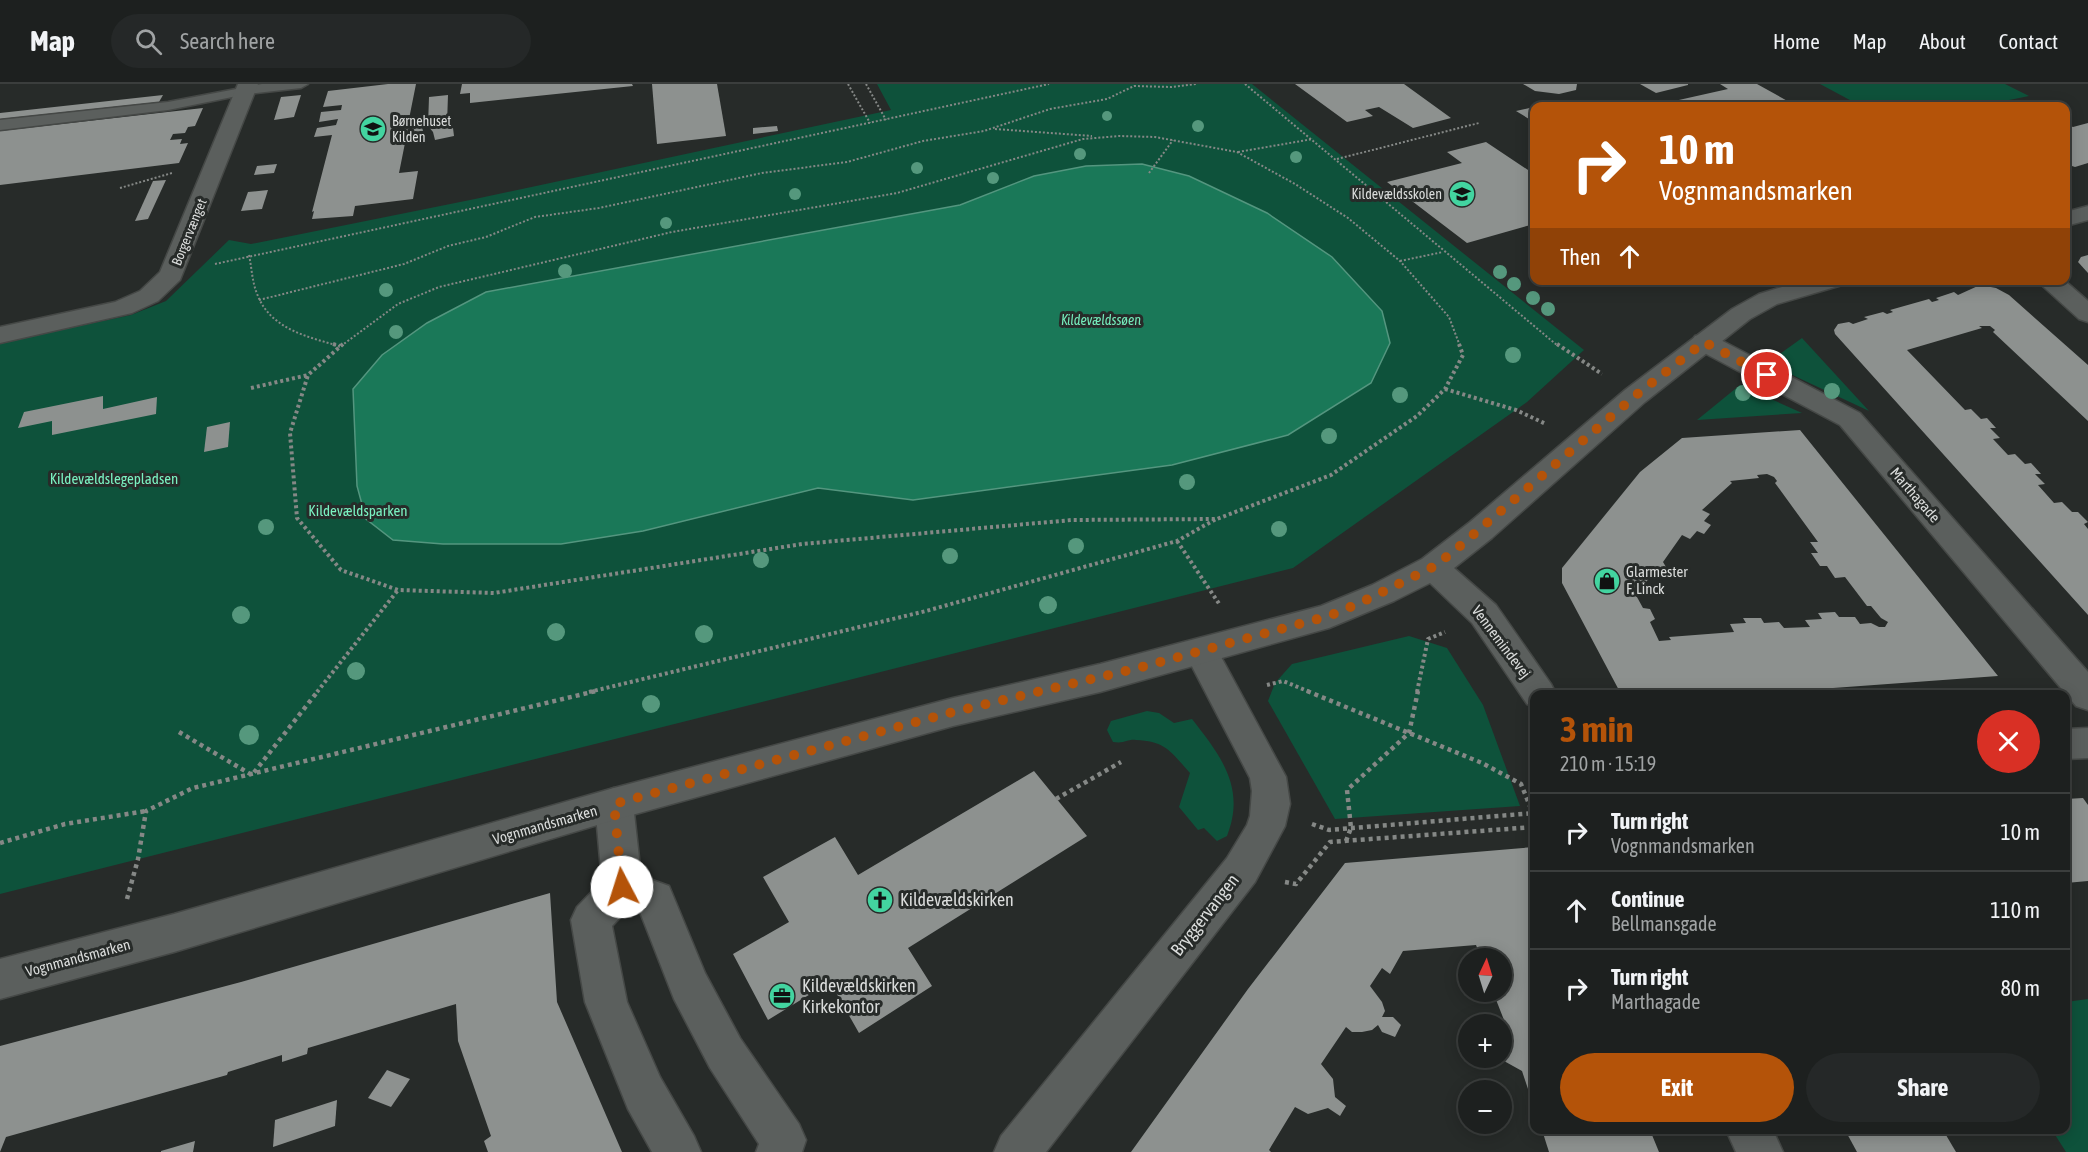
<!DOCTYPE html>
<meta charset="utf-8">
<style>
:root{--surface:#1d201f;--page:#252828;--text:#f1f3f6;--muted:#a0a3a4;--line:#3b3e3d;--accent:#b45309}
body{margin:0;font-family:"Asap Condensed",sans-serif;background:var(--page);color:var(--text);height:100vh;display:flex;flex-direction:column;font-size:22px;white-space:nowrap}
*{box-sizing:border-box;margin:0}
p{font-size:20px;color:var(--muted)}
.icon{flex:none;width:33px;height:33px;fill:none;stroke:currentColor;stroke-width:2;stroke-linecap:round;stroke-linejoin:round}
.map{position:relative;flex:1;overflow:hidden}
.details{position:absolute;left:1530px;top:606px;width:540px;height:444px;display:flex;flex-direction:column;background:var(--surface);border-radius:12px;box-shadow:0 3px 15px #0003,0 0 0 2px var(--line)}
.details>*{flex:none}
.top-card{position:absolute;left:1530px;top:18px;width:540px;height:183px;border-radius:12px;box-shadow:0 3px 15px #0003,0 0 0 2px var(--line);background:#b45309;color:#fff;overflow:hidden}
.needle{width:39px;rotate:4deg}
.controls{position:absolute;left:1458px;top:864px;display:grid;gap:12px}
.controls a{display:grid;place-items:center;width:54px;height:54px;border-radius:50%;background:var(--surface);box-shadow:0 3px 15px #0003,0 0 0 2px var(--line);font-size:30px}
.pin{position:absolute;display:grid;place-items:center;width:51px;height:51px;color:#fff;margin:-26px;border:3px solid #fff;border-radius:50%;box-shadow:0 2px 6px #0007}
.me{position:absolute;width:66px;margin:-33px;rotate:355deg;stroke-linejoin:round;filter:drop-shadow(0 0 4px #0008)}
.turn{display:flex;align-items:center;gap:21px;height:126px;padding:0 30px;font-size:27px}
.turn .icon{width:78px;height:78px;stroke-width:2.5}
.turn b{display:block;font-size:42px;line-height:51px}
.then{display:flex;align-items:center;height:57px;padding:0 30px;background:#0003;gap:12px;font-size:22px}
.round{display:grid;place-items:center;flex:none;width:63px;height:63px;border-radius:32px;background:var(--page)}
.headline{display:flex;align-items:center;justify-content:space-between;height:102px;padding:0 30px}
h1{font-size:36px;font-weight:700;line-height:45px;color:var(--accent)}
.primary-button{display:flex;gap:12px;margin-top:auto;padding:12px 30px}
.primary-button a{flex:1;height:69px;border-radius:36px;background:var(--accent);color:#fff;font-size:24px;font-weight:700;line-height:69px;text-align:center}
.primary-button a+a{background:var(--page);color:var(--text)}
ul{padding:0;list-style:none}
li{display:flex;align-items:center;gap:18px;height:78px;padding:0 30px;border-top:2px solid var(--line)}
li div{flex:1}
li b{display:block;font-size:22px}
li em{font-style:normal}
header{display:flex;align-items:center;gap:36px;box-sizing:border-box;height:84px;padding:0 30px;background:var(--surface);border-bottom:2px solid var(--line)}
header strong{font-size:28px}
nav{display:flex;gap:33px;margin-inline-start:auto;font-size:21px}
.search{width:420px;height:54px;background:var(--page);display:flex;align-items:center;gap:15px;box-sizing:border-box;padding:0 21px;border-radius:33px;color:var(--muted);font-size:22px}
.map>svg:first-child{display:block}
.green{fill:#0e523b}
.water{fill:#1a7858;stroke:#54967f;stroke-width:1.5}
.building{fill:#8d918f;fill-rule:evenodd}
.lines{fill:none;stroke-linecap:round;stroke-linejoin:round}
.service-casing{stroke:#454846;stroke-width:3}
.minor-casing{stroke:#454846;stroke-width:3}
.tertiary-casing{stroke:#454846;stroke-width:3}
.path-far2{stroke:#858886;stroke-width:2;stroke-dasharray:2 2;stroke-linecap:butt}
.path-far1{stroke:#858886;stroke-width:4;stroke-dasharray:3 3;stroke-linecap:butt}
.path{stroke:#858886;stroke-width:4.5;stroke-dasharray:4 4;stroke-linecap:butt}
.service{fill:#5b5f5d;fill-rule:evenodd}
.minor{fill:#5b5f5d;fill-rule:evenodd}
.tertiary{fill:#5b5f5d;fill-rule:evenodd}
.tree{fill:#55987d}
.route{stroke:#b45309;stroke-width:10;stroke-dasharray:0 18}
.labels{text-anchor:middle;stroke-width:6;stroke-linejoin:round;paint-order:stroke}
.far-poi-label{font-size:14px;fill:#dadcdb;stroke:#272b29;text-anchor:start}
.far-street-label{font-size:14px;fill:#dadcdb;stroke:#272b29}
.far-water-label{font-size:14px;font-style:italic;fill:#75ecbc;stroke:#272b29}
.park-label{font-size:15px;fill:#7af1c1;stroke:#272b29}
.street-label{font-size:15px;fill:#dadcdb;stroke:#272b29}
.poi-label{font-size:15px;fill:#dadcdb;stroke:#272b29;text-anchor:start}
.near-poi-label{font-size:18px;fill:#dadcdb;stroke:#272b29;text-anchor:start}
.near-street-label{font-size:18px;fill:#dadcdb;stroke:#272b29}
</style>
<header>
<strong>Map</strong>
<div class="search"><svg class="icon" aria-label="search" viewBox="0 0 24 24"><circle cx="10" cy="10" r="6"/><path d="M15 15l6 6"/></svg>Search here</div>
<nav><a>Home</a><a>Map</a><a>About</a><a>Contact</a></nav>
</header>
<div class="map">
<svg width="2088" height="1068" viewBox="0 0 2088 1068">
<rect width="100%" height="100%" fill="#272b29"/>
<g class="green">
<polygon points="877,0 1252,0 1584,266 1527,318 1293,484 0,810 0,259 131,231 166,217 229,156 251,160 475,115 891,26"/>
<polygon points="1820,0 2005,0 2029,12 1980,22 1861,22"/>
<polygon points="1802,254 1869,327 1767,279"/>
<polygon points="1740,301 1802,329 1697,336"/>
<polygon points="1409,552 1447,564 1483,621 1520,722 1335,735 1268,617 1275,599 1292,580"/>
<path d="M1147 627 1159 629 1174 639 1192 635C1221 672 1246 704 1227 752L1217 757 1204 744 1198 746 1179 723 1190 689C1171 668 1166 657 1136 656 1127 655 1125 660 1113 658L1107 646 1111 637Z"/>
<polygon points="2088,915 2088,1068 2066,1068 2052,1046 2066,1046 2066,942 2067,939 2066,918"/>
</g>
<polygon class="water" points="1142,80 1189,92 1267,129 1332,173 1382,227 1390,259 1371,299 1288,351 1172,381 913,416 818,404 643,447 561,460 443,460 393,456 366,435 357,402 353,305 382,271 427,239 486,208 960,121 1034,92 1086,82"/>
<g class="building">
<polygon points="388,0 416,0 408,40 421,39 423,47 407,49 399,89 418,87 413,115 355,122 353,132 312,135 314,127 312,128 332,51 314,53 317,44 336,41 338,35 319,38 321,28 341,26 342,21 323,23 328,7"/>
<polygon points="462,0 632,0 633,2 470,19 470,9 460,10"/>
<polygon points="652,0 717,0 726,52 657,60"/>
<polygon points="1295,0 1404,0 1451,34 1413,44 1379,23 1365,26 1373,32 1347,38"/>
<polygon points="1523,0 1577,0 1576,6 1559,10 1535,7"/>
<polygon points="1640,0 1688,0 1688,1 1656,9"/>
<polygon points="1720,0 1757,0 1791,19 1775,22 1652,22 1728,5"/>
<polygon points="163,11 159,18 0,35 0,29"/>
<polygon points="301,11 294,33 274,36 281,13"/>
<polygon points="448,11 447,40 453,44 454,52 435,56 433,48 428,42 429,13"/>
<polygon points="1534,23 1534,38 1516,27"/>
<polygon points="203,24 195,42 188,43 185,49 173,50 170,56 182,55 180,60 188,59 179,79 0,101 0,47"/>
<polygon points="2088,39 2088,79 2075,83 2066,80 2066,40 2073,43"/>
<polygon points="777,42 778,47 753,50 753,44"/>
<polygon points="1486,58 1534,90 1534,140 1467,159 1387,98 1462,79 1447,68"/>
<polygon points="277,80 274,89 254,91 257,82"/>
<polygon points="166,96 148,135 135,137 153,97"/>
<polygon points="268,106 262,125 241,127 248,108"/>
<polygon points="2088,171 2088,189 2078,178 2081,173"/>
<polygon points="1980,201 1996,204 2009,211 2088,281 2088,337 1993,248 1995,246 1990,242 1979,242 1982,244 1907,266 1965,326 1971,325 1981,335 1987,334 1996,344 1990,344 2000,354 1993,355 2008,371 2015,370 2025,380 2031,379 2041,390 2035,390 2045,400 2038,401 2054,419 2062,418 2072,428 2078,428 2088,438 2084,440 2088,445 2088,531 1835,250 1834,246 1838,240 1849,238 1853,240 1868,235 1864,233 1883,228 1887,230 1893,228 1890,226 1929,215 1932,218 1939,216 1936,214 1954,208 1958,211"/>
<polygon points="103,312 103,325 157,313 156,330 52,351 52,337 18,344 24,328"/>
<polygon points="230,338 228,363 204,368 207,343"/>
<path d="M1800 346 1998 592 1751 610H1621L1562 499V484L1640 388 1682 354ZM1767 390 1774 393 1777 397 1775 399 1818 458H1810L1818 469H1811L1820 482H1827L1835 494 1845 493 1867 522H1871L1881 534 1888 538 1885 543H1879L1871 539 1860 540 1855 533H1839L1835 528 1818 529 1822 535 1805 536 1810 543 1784 544 1779 538 1764 539 1761 534H1743L1746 539 1730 540 1734 548 1669 553 1671 556 1659 557 1650 538 1655 535 1650 525 1643 524 1632 504 1642 503 1655 487 1662 489 1666 483 1663 478 1682 451 1690 455 1697 447 1704 450 1711 441 1704 437 1710 430 1702 426 1732 399 1730 397 1759 394 1757 391Z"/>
<polygon points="1034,687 1087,752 908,864 932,902 859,949 830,898 768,936 733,870 789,838 763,793 835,753 858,791"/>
<polygon points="2083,714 2088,721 2088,797 2066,799 2066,715"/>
<polygon points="1534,763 1534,1023 1522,987 1504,977 1481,978 1480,974 1502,974 1502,940 1504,936 1493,908 1502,908 1502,874 1481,874 1476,861 1403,867 1390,890 1382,884 1370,902 1382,918 1385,927 1382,933 1393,933 1401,941 1395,953 1382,948 1378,941 1372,946 1362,948 1352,948 1346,943 1321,980 1333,995 1335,1013 1346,1022 1340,1032 1328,1024 1308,1030 1295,1023 1269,1066 1271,1068 1131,1068 1248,905 1345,779"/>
<polygon points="550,809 557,918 622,1068 488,1068 484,1057 491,1052 458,957 456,920 308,964 307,970 282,978 282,971 228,988 227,991 6,1053 0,1068 0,962 241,898"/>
<polygon points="387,986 410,995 391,1023 368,1014"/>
<polygon points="337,1016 335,1042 273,1063 275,1036"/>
<polygon points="1542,1046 1650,1046 1659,1068 1549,1068"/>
<polygon points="1845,1046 1943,1046 1956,1068 1857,1068"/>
<polygon points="195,1057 193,1068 161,1068 161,1067"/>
</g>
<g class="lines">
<defs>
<polygon id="service" points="262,0 308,0 301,4 247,10 168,26 0,46 0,36 168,18"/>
<g id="minor">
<polygon points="238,0 258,0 180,196 158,217 132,229 0,259 0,243 115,218 140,207 160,188"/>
<polygon points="2036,196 2064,196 2088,217 2088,238 2079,235"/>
<polygon points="1704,250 1713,252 1860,329 2088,588 2088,626 2076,622 1840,341 1695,264 1691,258 1695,252"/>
<polygon points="1201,554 1213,558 1286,693 1290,720 1285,742 1255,798 1046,1068 994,1068 1001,1052 1227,774 1247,741 1250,732 1252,707 1250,694 1184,567 1189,558"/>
<polygon points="614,704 627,709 633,720 641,792 669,802 705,889 740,954 799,1040 806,1056 802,1068 756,1068 759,1060 710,984 674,915 640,828 629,824 612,842 627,918 660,993 694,1052 701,1068 652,1068 628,1025 585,918 571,836 577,823 602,797 595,720 601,709"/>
</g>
<g id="tertiary">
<polygon points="2088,122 2088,136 2066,142 2066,128"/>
<polygon points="1805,196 1845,196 1842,201 1777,220 1750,235 1645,318 1492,454 1454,484 1496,521 1551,600 1556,610 1534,610 1534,622 1527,620 1472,539 1430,499 1394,517 1329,544 1100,608 953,642 614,736 174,868 0,915 0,875 174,830 614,704 953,614 1100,580 1321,522 1372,501 1422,475 1470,438 1625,306 1732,225 1759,210"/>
<polygon points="2088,644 2088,674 2066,675 2066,645"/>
<polygon points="1726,1046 1773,1046 1783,1068 1736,1068"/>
</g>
</defs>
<use href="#service" class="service-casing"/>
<use href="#minor" class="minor-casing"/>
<use href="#tertiary" class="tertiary-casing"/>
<g class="path-far2">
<polyline points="848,0 870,39"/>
<polyline points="866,0 886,36"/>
<polyline points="1245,0 1558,262"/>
<polyline points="995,45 1092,52"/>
<polyline points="1238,68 1313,55"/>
<polyline points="1337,75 1479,39"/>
<polyline points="1149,89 1173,56"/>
<polyline points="120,104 172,89"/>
<path d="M249 171C252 185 252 199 258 212 271 245 308 253 339 262"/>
<polyline points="1400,177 1443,168"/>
<polyline points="215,180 1049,0"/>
<polyline points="259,216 404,180 448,162 486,153 535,133 599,124 762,89 847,78 923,57 984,47 1050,25 1107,15 1134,2 1171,3 1196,0"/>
<polyline points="341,262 398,220 439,203 672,148 897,109 1083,55 1119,52 1155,53 1237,68 1295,100 1348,134 1400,177 1449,233 1460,262"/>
</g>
<g class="path-far1">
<polyline points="333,260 340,262"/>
<polyline points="343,260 308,291 290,349 297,434 341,486 398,506 494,509 802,460 1072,436 1217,435 1331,391 1417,332 1445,305 1463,271 1459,260"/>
<polyline points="1557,260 1602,290"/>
<polyline points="251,304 308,291"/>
<polyline points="1445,305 1516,326 1546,340"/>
<polyline points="1177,457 1220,521"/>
<polyline points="1267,601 1283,597 1310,608"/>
<polyline points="317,608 398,506"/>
<polyline points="589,608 926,527 1177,457 1216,435"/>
<polyline points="1417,608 1428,555 1445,548"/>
</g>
<g class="path">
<polyline points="1307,607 1482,679 1521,700 1534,732"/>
<polyline points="179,648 252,691 318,607"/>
<polyline points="1056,715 1121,678"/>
<polyline points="1312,740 1329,746 1534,729"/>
<polyline points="1346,757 1351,744 1347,706 1409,649 1418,607"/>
<polyline points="0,759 65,740 146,727"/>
<polyline points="1285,798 1296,800 1330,758 1534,743"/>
<polyline points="127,815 138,775 146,727 193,704 596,607"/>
</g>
<use href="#service" class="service"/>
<use href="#minor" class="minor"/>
<use href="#tertiary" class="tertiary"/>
</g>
<g class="tree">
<circle cx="1107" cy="32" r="5"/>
<circle cx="1198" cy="42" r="6"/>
<circle cx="1080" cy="70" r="6"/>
<circle cx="1296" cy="73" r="6"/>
<circle cx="917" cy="84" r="6"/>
<circle cx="993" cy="94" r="6"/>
<circle cx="795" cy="110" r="6"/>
<circle cx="666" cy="139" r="6"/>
<circle cx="565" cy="187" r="7"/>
<circle cx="1500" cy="188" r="7"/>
<circle cx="1514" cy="200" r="7"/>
<circle cx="386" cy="206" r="7"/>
<circle cx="1533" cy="214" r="7"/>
<circle cx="1548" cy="225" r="7"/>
<circle cx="396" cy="248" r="7"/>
<circle cx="1513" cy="271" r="8"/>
<circle cx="1777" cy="280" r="8"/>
<circle cx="1832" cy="307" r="8"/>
<circle cx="1743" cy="309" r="8"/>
<circle cx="1400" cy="311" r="8"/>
<circle cx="1329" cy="352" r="8"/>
<circle cx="1187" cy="398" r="8"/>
<circle cx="266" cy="443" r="8"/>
<circle cx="1279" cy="445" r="8"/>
<circle cx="1076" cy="462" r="8"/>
<circle cx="950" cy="472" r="8"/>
<circle cx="761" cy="476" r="8"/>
<circle cx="1048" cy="521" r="9"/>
<circle cx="241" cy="531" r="9"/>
<circle cx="556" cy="548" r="9"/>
<circle cx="704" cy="550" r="9"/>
<circle cx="356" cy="587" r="9"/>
<circle cx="651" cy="620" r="9"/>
<circle cx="249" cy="651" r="10"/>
</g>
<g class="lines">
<polyline class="route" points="622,803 614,720 953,628 1138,584 1329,532 1362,518 1433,483 1453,468 1635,312 1704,258 1767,291"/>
</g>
<defs>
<symbol id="school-disc" viewBox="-11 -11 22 22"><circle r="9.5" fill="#43d4a0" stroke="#272b29"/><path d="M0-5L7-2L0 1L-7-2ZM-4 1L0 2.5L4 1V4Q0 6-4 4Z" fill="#111"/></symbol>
<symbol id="shop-disc" viewBox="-11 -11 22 22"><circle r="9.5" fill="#43d4a0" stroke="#272b29"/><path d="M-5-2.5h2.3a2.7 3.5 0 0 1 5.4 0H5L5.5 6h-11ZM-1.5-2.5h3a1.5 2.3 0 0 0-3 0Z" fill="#111"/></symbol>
<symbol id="church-disc" viewBox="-11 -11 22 22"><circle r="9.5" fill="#43d4a0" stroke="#272b29"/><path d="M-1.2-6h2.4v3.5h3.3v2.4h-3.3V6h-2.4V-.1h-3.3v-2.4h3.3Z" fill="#111"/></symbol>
<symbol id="office-disc" viewBox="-11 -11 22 22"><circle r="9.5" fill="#43d4a0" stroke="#272b29"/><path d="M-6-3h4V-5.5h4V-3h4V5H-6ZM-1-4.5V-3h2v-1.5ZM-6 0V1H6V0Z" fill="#111"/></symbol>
</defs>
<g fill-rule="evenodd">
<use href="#school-disc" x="358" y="30" width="30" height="30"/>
<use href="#school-disc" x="1447" y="95" width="30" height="30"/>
<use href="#shop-disc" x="1592" y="482" width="30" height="30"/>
<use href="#church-disc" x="865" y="801" width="30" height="30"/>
<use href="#office-disc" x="767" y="897" width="30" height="30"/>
</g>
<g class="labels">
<g class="far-poi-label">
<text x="392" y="42">Børnehuset<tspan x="392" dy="16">Kilden</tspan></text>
<text x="1442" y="115" text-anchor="end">Kildevældsskolen</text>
</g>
<g class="far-street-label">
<text transform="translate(189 148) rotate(-68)" y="5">Borgervænget</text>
</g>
<g class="far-water-label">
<text x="1101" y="241">Kildevældssøen</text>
</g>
<g class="park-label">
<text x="114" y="400">Kildevældslegepladsen</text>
<text x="358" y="432">Kildevældsparken</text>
</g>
<g class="street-label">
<text transform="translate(1915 411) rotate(49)" y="5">Marthagade</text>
<text transform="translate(1501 558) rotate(53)" y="5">Vennemindevej</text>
<text transform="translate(545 741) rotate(-16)" y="5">Vognmandsmarken</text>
<text transform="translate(78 874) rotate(-15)" y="5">Vognmandsmarken</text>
</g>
<g class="poi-label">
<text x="1626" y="493">Glarmester<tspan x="1626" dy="17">F. Linck</tspan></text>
</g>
<g class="near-poi-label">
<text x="900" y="822">Kildevældskirken</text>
<text x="802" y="908">Kildevældskirken<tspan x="802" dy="21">Kirkekontor</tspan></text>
</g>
<g class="near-street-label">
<text transform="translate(1205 831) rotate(-52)" y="6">Bryggervangen</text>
</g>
</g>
</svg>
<div class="controls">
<a><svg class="needle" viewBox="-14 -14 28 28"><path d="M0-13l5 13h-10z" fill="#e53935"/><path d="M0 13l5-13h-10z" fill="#a0a3a4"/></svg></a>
<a>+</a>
<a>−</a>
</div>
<div class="pin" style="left:1767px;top:291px;background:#d93025"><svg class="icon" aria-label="arrive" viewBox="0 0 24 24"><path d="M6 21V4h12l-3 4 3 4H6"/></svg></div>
<svg class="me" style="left:622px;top:803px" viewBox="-20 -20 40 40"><circle r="19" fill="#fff"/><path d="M0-13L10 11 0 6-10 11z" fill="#b45309"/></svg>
<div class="top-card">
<div class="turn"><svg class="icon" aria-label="right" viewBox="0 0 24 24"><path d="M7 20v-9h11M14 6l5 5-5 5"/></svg><div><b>10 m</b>Vognmandsmarken</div></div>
<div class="then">Then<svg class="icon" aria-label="ahead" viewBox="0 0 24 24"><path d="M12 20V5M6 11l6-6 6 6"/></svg></div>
</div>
<section class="details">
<div class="headline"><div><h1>3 min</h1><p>210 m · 15:19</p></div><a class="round" style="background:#d93025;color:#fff"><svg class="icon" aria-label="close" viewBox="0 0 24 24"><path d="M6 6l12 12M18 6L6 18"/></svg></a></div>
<ul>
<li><svg class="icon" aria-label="right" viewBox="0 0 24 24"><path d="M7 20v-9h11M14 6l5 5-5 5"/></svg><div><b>Turn right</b><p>Vognmandsmarken</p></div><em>10 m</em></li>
<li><svg class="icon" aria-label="ahead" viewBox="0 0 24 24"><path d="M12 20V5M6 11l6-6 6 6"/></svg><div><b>Continue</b><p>Bellmansgade</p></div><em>110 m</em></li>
<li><svg class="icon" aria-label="right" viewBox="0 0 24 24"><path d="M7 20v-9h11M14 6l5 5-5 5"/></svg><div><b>Turn right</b><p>Marthagade</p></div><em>80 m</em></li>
</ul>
<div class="primary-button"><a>Exit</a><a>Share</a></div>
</section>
</div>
